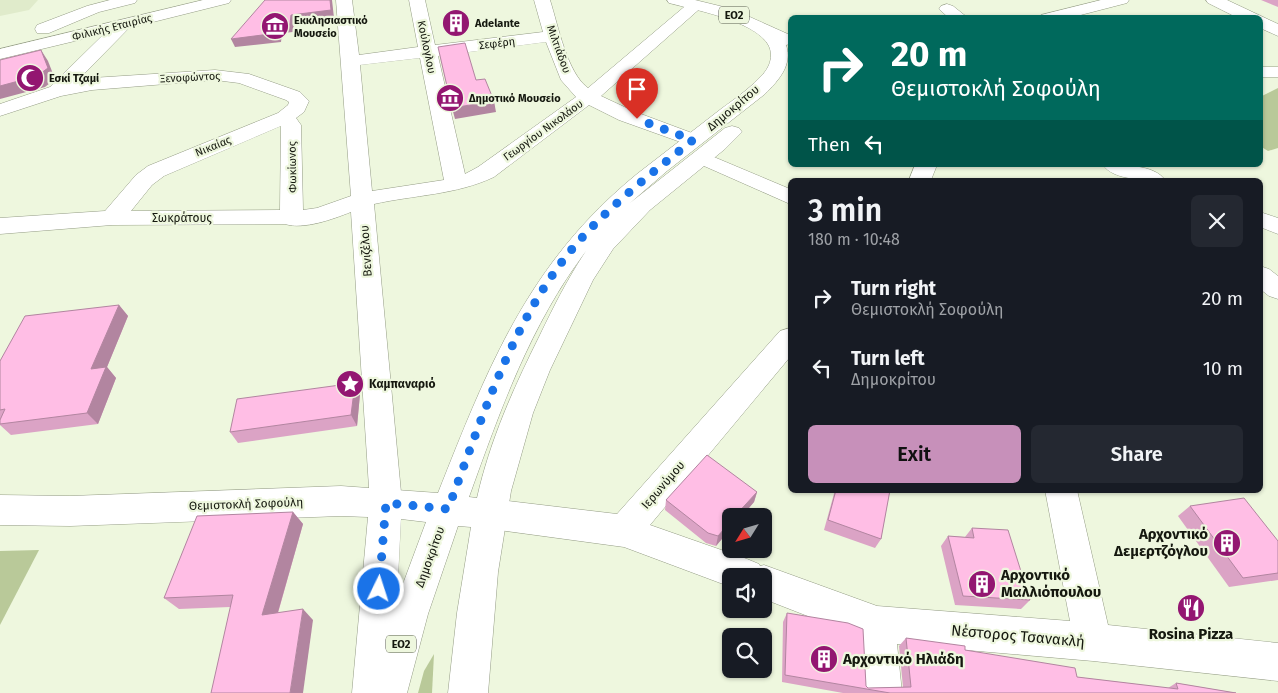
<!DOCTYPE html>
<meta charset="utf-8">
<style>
:root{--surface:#171b24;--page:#242831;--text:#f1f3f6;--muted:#9ea1a6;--accent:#c790ba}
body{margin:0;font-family:"Fira Sans",sans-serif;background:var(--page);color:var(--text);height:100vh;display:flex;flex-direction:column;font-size:19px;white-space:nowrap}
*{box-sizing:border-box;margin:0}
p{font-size:16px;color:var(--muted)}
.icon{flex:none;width:28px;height:28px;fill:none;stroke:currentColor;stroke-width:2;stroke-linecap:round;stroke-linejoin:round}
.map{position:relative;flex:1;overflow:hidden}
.sheet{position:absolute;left:788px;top:178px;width:475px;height:315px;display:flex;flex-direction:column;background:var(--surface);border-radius:8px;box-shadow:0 1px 4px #0004}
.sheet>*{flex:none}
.guide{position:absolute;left:788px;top:15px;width:475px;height:152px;border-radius:8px;box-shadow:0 1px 4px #0004;background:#00695c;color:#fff;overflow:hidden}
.needle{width:32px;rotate:233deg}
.buttons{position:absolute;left:722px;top:508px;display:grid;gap:10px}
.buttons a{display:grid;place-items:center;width:50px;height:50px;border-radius:8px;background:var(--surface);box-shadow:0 1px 4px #0004;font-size:25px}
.pin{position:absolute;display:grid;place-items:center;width:42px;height:42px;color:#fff;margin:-51px -21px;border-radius:50% 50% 50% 0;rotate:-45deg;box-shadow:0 0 5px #0007}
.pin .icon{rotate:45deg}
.me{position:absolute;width:55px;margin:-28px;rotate:4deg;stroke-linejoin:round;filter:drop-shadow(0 0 4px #0008)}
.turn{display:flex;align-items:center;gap:18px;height:105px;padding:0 20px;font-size:22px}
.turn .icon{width:65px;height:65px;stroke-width:2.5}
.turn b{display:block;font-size:35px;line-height:42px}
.then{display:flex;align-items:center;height:48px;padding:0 20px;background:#0003;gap:10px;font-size:19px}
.round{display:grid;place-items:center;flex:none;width:52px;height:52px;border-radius:8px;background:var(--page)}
.head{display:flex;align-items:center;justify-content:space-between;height:85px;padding:0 20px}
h1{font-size:30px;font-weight:600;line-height:38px}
.action{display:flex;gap:10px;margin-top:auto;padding:10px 20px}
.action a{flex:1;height:58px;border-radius:8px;background:var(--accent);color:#111;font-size:20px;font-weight:600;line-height:58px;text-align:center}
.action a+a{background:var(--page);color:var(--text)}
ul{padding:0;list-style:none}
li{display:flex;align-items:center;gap:15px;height:70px;padding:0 20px}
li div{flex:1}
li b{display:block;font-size:19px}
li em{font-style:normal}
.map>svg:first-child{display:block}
.built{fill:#e0ebcb}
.green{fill:#b9c999}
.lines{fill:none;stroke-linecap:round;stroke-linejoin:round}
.minor-casing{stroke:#949c85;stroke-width:1}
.major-casing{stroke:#949c85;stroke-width:1}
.minor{fill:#fff;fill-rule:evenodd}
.major{fill:#fff;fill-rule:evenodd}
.wall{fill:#dba3c5}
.shaded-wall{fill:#b285a0}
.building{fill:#ffbee5;stroke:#b285a0}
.route{stroke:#1a73e8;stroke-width:9;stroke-dasharray:0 16.2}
.labels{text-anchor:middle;stroke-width:4.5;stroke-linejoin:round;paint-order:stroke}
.shield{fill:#eef7de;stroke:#565b4d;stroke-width:1}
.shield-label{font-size:11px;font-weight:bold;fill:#15180f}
.far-poi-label{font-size:11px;font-weight:bold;fill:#15180f;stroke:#eef7de;text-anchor:start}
.far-street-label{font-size:11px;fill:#15180f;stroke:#eef7de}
.street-label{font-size:12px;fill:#15180f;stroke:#eef7de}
.poi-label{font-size:12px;font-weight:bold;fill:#15180f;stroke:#eef7de;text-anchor:start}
.near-poi-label{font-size:15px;font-weight:bold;fill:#15180f;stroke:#eef7de;text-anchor:start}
.near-street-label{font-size:15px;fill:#15180f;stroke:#eef7de}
</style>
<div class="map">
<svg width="1278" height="693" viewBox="0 0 1278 693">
<rect width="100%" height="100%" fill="#eef7de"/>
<polygon class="built" points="0,0 38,0 29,10 0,16"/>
<g class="green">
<polygon points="1278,88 1278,148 1268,151 1260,146 1260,97"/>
<polygon points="39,550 0,625 0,551"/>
<polygon points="434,654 432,693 418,693 424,671"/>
</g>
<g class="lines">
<defs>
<g id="minor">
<polygon points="110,0 137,0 135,3 99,12 49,33 37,33 35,29 37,25 87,6"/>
<path d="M203 0H231L229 3 129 28 77 81 92 78 215 70 249 74 300 92 309 101 304 112 296 118 301 125 303 210 317 208 351 196 336 0H352L359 55 418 47 409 0H425L435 45 543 32 534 0H550C558 25 567 73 588 88L690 2H702L704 5 601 96 633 111 700 136 703 140 700 144 693 146 686 144 619 120 589 105 494 177C456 195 414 195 374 204L402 503 398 513 386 518 374 513 370 503 351 212C333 219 304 230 285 224L112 225 0 234V218L105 211 136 175 148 166 278 113 288 105 289 102 286 100 239 83 215 80 92 90 61 96 0 116V104L50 87 104 34 0 59V49ZM546 42 561 80 576 97 478 167 465 174 438 56ZM420 58 444 180 372 191 360 65ZM281 126 280 210 131 211 152 185 164 176Z"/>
<polygon points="1101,0 1129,0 1127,3 1069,18 1039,18 1041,15"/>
<polygon points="1206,0 1227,0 1278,24 1278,36 1260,28 1260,18 1238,18 1208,3"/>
<polygon points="947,4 953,6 968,18 949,18 939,9 941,6"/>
<rect x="1260" y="67" width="18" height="10"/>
<polygon points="702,152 790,189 790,204 695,162 691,158 695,154"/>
<polygon points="915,165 937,165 931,180 909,180"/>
<polygon points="1260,266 1269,269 1278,276 1278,299 1269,296 1260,289"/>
<polygon points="790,328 790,357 650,525 747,559 759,564 760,566 764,565 877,606 1070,621 1045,490 1077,490 1108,625 1278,643 1278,681 1093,661 897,644 902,693 862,693 859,636 764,599 764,576 731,576 731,587 624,547 491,529 479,525 474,514 479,503 491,499 617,514 780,331"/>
</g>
<g id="major">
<path d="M667 0H695L732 9 790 35V44L786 45C793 65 778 81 765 94L667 171 630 203 725 128 732 126 739 128 742 132 725 149 650 210 613 249 593 280 550 370 533 413 511 491 498 572 488 693H448L457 613 471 527 458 526 428 614 407 693H352L368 517 341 516 70 526 0 525V495L70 496 341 486 438 493C488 367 528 263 637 174 665 152 693 131 721 109 736 98 752 87 764 73 768 68 771 62 771 55 771 23 694 10 669 3ZM586 251C568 278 554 306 540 335 514 387 490 440 477 498L469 497C500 411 530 325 586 251ZM401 519 426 522 397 600Z"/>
<path d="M1103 165C1121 165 1154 164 1165 180 1147 180 1114 181 1103 165Z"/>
<polygon points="1260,212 1278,218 1278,234 1260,227"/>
</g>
</defs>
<use href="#minor" class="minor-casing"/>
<use href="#major" class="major-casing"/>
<use href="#minor" class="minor"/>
<use href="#major" class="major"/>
</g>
<g class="wall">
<polygon points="1261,0 1278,0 1278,7"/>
<polygon points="119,305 128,316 107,367 116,378 98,424 11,435 0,425 0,361"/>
<polygon points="355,383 360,394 357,426 238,443 230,432"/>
<polygon points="835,490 890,490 881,539 875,548 824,530"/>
<polygon points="757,492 754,502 742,516 731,516 731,528 716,546 706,543 665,510 666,500"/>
<polygon points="1190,506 1278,541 1278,580 1229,587 1178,516"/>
<polygon points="293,512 303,524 278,613 313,620 230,607 179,609 164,598"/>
<polygon points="972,528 1030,600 1021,609 955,605 941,546 948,536 965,537"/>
<polygon points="787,613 868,688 903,687 899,646 906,638 965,650 1077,677 1168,688 1176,683 1236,693 843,693 782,682 783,622"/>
</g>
<g class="shaded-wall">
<polygon points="330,0 332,0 334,18 294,23 293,32 282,33 281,42 235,47 231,39 279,25 291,15"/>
<polygon points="41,50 48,61 55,79 45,87 0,99 0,86"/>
<polygon points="494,101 496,112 455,119 452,108"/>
<polygon points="119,305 128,316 107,367 116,378 98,424 87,413 91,369"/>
<polygon points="355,383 360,394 357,426 351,415"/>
<polygon points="757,492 754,502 742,516 735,516"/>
<polygon points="293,512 303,524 274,626 262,615"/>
<polygon points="731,521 731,528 716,546 718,536"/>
<polygon points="303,609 313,620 303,693 290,693"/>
</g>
<g class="building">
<polygon points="265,0 330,0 331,10 291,15 290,24 279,25 278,33 231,39"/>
<polygon points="465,43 476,80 485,79 494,101 452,108 438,47"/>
<polygon points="41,50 48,68 37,76 0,86 0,60"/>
<polygon points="119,305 91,369 106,367 87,413 0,424 0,420 5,409 0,410 0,361 25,316"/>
<polygon points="355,383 351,415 230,432 237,399"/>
<polygon points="707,455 757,492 735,516 731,516 731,521 718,536 708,533 666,500"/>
<polygon points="836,490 890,490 881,539 828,520"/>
<polygon points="1244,498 1278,541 1278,573 1243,578 1190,506"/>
<polygon points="293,512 262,615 303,609 290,693 211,693 233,595 164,598 197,516"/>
<polygon points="972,528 1008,530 1030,600 963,596 948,536 974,538"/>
<polygon points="787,613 848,623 863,629 866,686 868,688 911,687 906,638 965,646 965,650 1075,668 1077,677 1178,689 1176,683 1236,693 890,693 785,675"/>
</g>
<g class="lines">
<path class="route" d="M379 589 386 503 448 509C482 419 514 314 579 241 613 203 653 172 693 140L637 119"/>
</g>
<defs>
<symbol id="building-disc" viewBox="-11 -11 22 22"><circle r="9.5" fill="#931671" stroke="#eef7de"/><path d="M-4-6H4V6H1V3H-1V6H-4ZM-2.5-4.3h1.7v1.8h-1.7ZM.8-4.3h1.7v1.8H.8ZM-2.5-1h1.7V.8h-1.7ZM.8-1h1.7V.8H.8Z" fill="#fff"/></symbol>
<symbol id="museum-disc" viewBox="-11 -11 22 22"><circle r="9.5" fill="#931671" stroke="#eef7de"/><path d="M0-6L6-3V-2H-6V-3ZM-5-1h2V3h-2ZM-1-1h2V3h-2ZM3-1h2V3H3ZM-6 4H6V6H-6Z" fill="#fff"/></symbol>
<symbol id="mosque-disc" viewBox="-11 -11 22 22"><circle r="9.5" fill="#931671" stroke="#eef7de"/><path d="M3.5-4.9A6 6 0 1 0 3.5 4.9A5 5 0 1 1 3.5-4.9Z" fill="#fff"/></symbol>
<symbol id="sight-disc" viewBox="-11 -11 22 22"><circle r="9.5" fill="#931671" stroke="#eef7de"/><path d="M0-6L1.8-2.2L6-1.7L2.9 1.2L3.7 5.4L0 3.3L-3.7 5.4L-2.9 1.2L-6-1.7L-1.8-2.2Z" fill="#fff"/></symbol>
<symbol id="restaurant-disc" viewBox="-11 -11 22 22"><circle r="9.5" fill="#931671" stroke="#eef7de"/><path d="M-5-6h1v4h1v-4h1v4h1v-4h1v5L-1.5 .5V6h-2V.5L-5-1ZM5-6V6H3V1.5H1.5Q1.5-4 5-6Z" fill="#fff"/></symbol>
</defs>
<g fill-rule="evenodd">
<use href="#building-disc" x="440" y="7" width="32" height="32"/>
<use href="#museum-disc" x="259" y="10" width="32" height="32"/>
<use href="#mosque-disc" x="14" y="62" width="32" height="32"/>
<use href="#museum-disc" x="434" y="82" width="32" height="32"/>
<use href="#sight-disc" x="334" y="368" width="32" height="32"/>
<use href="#building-disc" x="1211" y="527" width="32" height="32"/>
<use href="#building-disc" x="966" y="568" width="32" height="32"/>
<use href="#restaurant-disc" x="1175" y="592" width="32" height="32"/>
<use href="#building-disc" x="808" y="643" width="32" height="32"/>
</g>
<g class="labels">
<g class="shield">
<rect x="719" y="6.5" width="30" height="17" rx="4"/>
<rect x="386" y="635.5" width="30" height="17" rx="4"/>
</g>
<g class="shield-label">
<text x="734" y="19">ΕΟ2</text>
<text x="401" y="648">ΕΟ2</text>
</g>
<g class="far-poi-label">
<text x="294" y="24">Εκκλησιαστικό<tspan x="294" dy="13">Μουσείο</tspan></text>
<text x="475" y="27">Adelante</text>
<text x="49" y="82">Εσκί Τζαμί</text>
<text x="469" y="102">Δημοτικό Μουσείο</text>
</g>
<g class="far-street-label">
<text transform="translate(112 27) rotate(-14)" y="4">Φιλικής Εταιρίας</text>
<text transform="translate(497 43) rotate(-7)" y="4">Σεφέρη</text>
<text transform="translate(427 47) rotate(78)" y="4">Κούλογλου</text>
<text transform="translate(559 49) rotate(70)" y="4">Μιλτιάδου</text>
<text transform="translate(190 77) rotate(-3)" y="4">Ξενοφώντος</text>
<text transform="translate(543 130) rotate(-36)" y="4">Γεωργίου Νικολάου</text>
<text transform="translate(213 146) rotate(-22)" y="4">Νικαίας</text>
<text transform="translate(292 167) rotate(-91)" y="4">Φωκίωνος</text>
</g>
<g class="street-label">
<text transform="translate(733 108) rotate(-40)" y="4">Δημοκρίτου</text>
<text x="182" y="222">Σωκράτους</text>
<text transform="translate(366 251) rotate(-94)" y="4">Βενιζέλου</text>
<text transform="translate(663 485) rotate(-49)" y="4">Ιερωνύμου</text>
<text transform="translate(246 504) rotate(-2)" y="4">Θεμιστοκλή Σοφούλη</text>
<text transform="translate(430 557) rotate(-70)" y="4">Δημοκρίτου</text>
</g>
<g class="poi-label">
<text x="369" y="388">Καμπαναριό</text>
</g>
<g class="near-poi-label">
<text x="1208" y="539" text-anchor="end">Αρχοντικό<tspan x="1208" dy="17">Δεμερτζόγλου</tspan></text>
<text x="1001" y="580">Αρχοντικό<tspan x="1001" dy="17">Μαλλιόπουλου</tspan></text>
<text x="1191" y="639" text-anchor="middle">Rosina Pizza</text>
<text x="843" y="664">Αρχοντικό Ηλιάδη</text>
</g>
<g class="near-street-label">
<text transform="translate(1018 636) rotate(5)" y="5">Νέστορος Τσανακλή</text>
</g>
</g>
</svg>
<div class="buttons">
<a><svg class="needle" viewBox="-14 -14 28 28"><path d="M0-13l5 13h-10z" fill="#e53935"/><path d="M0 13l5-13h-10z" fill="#9ea1a6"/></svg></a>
<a><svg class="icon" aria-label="sound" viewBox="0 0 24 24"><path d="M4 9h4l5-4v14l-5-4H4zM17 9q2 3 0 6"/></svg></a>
<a><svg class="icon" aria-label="search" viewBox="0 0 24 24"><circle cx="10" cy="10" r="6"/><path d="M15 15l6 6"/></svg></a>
</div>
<div class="pin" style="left:637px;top:119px;background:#d93025"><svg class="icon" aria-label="arrive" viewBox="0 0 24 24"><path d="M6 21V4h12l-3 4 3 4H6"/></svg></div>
<svg class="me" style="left:379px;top:589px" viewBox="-20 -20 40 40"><circle r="17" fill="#1a73e8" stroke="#fff" stroke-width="3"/><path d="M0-11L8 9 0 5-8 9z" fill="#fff"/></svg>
<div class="guide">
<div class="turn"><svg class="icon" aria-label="right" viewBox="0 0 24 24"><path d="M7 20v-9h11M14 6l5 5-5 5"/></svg><div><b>20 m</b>Θεμιστοκλή Σοφούλη</div></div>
<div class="then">Then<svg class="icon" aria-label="left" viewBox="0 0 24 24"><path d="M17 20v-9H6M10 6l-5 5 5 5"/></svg></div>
</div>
<section class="sheet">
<div class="head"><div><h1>3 min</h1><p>180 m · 10:48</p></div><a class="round"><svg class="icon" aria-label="close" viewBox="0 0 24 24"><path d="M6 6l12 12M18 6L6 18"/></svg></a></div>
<ul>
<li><svg class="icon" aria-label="right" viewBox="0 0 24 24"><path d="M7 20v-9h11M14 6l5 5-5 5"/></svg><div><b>Turn right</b><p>Θεμιστοκλή Σοφούλη</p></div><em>20 m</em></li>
<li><svg class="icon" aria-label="left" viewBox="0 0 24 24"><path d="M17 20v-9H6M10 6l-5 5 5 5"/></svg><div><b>Turn left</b><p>Δημοκρίτου</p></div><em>10 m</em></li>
</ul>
<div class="action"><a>Exit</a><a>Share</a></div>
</section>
</div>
